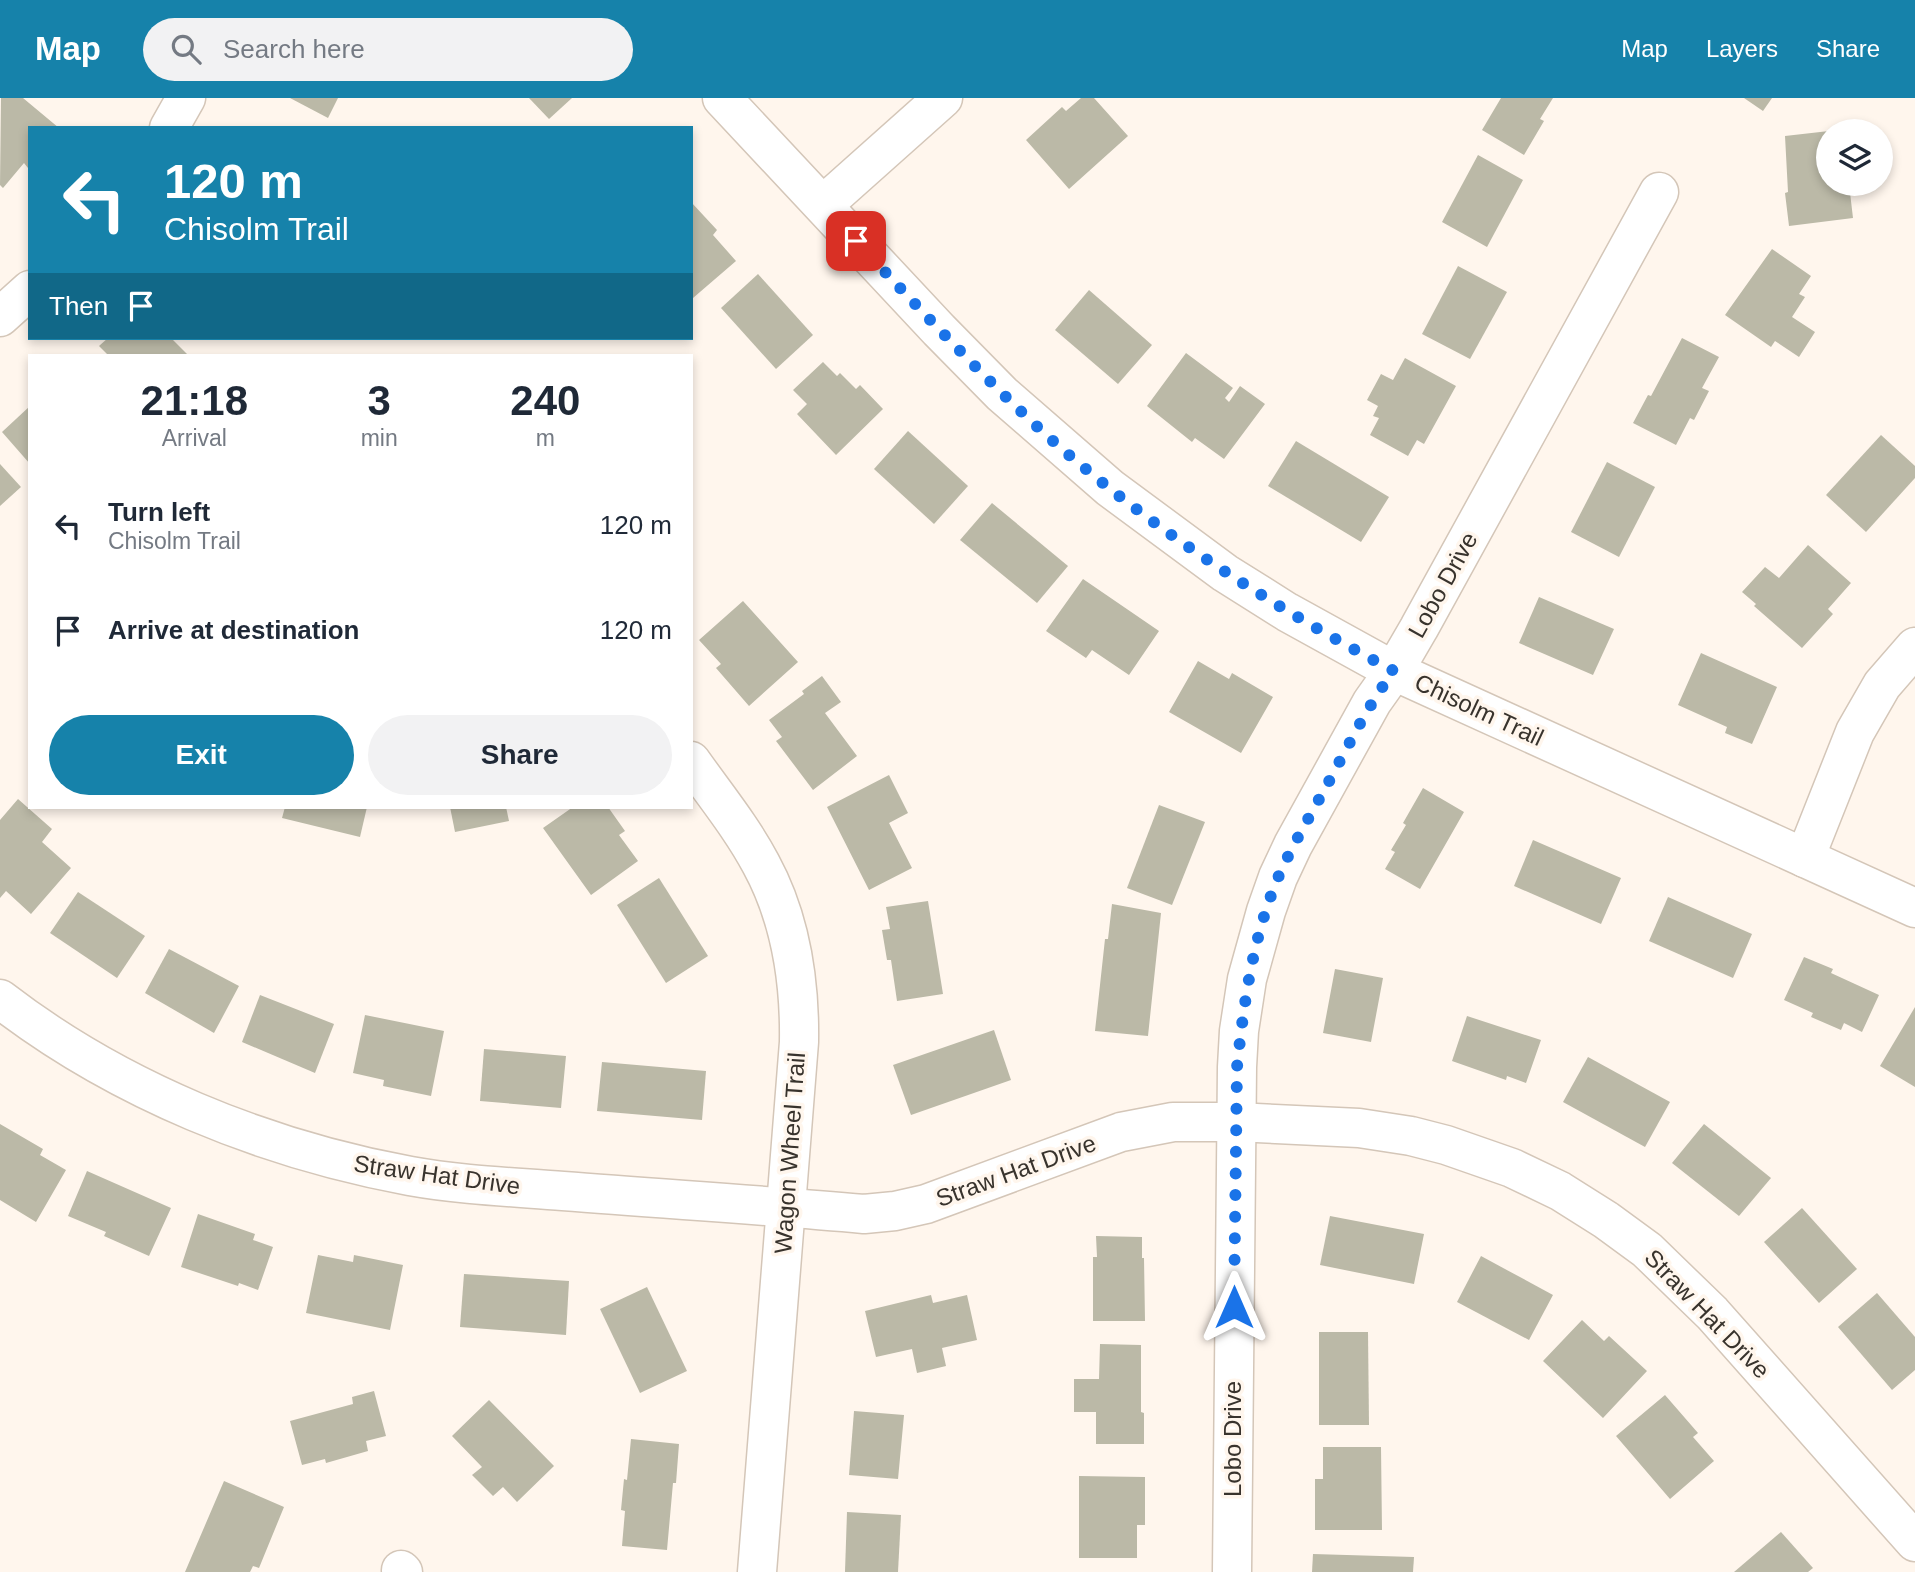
<!DOCTYPE html>
<style>
:root{--surface:#fff;--page:#f2f2f3;--text:#1f2937;--muted:#747a83;--accent:#1682aa}
body{margin:0;font-family:Arial,sans-serif;background:var(--page);color:var(--text);height:100vh;display:flex;flex-direction:column;font-size:26px;white-space:nowrap}
*{box-sizing:border-box;margin:0}
p{font-size:23px;color:var(--muted)}
.icon{flex:none;width:38px;height:38px;fill:none;stroke:currentColor;stroke-width:2;stroke-linecap:round;stroke-linejoin:round}
.map{position:relative;flex:1;overflow:hidden}
.drawer{position:absolute;left:28px;top:256px;width:665px;height:455px;display:flex;flex-direction:column;background:var(--surface);border-radius:0px;box-shadow:0 4px 10px #0003}
.drawer>*{flex:none}
.top-card{position:absolute;left:28px;top:28px;width:665px;height:214px;border-radius:0px;box-shadow:0 4px 10px #0003;background:#1682aa;color:#fff;overflow:hidden}
.controls{position:absolute;left:1816px;top:21px;display:grid;gap:14px}
.controls a{display:grid;place-items:center;width:77px;height:77px;border-radius:50%;background:var(--surface);box-shadow:0 4px 10px #0003;font-size:35px}
.pin{position:absolute;display:grid;place-items:center;width:60px;height:60px;color:#fff;margin:-30px;border-radius:14px;box-shadow:0 4px 10px #0006}
.me{position:absolute;width:77px;margin:-38px;rotate:0deg;stroke-linejoin:round;filter:drop-shadow(0 0 5px #0008)}
.turn{display:flex;align-items:center;gap:24px;height:147px;padding:0 21px;font-size:32px}
.turn .icon{width:91px;height:91px;stroke-width:2.5}
.turn b{display:block;font-size:49px;line-height:60px}
.then{display:flex;align-items:center;height:66px;padding:0 21px;background:#0003;gap:14px;font-size:26px}
.eta{display:flex;justify-content:space-evenly;align-items:center;height:119px;text-align:center}
.eta b{font-size:42px;font-weight:700;line-height:49px}
.action{display:flex;gap:14px;margin-top:auto;padding:14px 21px}
.action a{flex:1;height:80px;border-radius:42px;background:var(--accent);color:#fff;font-size:28px;font-weight:700;line-height:80px;text-align:center}
.action a+a{background:var(--page);color:var(--text)}
ul{padding:0;list-style:none}
li{display:flex;align-items:center;gap:21px;height:105px;padding:0 21px}
li div{flex:1}
li b{display:block;font-size:26px}
li em{font-style:normal}
header{display:flex;align-items:center;gap:42px;box-sizing:border-box;height:98px;padding:0 35px;background:var(--accent);color:#fff}
header strong{font-size:33px}
nav{display:flex;gap:38px;margin-inline-start:auto;font-size:24px}
.search{width:490px;height:63px;background:var(--page);display:flex;align-items:center;gap:18px;box-sizing:border-box;padding:0 24px;border-radius:38px;color:var(--muted);font-size:26px}
.map>svg:first-child{display:block}
.building{fill:#bbb9a7}
.lines{fill:none;stroke-linecap:round;stroke-linejoin:round}
.street-casing{stroke:#d4c6b8;stroke-width:41}
.street{stroke:#fff;stroke-width:38}
.route{stroke:#1a73e8;stroke-width:12;stroke-dasharray:0 21.6}
.labels{text-anchor:middle;stroke-width:7;stroke-linejoin:round;paint-order:stroke}
.street-label{font-size:24px;fill:#38332d;stroke:#fff6ed}
</style>
<header>
<strong>Map</strong>
<div class="search"><svg class="icon" aria-label="search" viewBox="0 0 24 24"><circle cx="10" cy="10" r="6"/><path d="M15 15l6 6"/></svg>Search here</div>
<nav><a>Map</a><a>Layers</a><a>Share</a></nav>
</header>
<div class="map">
<svg width="1915" height="1474" viewBox="0 0 1915 1474">
<rect width="100%" height="100%" fill="#fff6ed"/>
<g class="building">
<polygon points="1,0 23,0 59,30 30,30 30,68 28,70 24,65 3,90 0,87"/>
<polygon points="290,0 338,0 328,20"/>
<polygon points="529,0 572,0 549,21"/>
<polygon points="1081,0 1094,0 1128,38 1069,91 1026,42 1062,9 1066,13"/>
<polygon points="1501,0 1553,0 1540,21 1544,23 1524,57 1482,32"/>
<polygon points="1744,0 1772,0 1763,13"/>
<polygon points="1829,33 1829,86 1849,86 1853,120 1789,128 1785,95 1788,94 1785,38"/>
<polygon points="1478,57 1523,82 1487,149 1442,124"/>
<polygon points="691,104 717,132 713,137 736,163 693,200 691,198"/>
<polygon points="1772,151 1811,178 1799,196 1805,199 1792,219 1815,234 1799,259 1775,243 1771,249 1725,217"/>
<polygon points="1458,168 1507,194 1470,261 1422,236"/>
<polygon points="758,176 813,237 776,271 721,210"/>
<polygon points="1089,192 1152,247 1118,286 1055,232"/>
<polygon points="108,240 171,240 188,257 108,257 99,248"/>
<polygon points="1682,240 1719,259 1702,290 1709,293 1694,322 1690,320 1676,347 1633,325 1648,297 1651,298"/>
<polygon points="1186,255 1233,290 1225,300 1229,304 1240,288 1265,306 1224,361 1195,340 1192,344 1147,308"/>
<polygon points="1405,260 1456,288 1424,346 1417,342 1408,358 1370,337 1379,320 1373,318 1378,308 1367,302 1381,276 1393,282"/>
<polygon points="823,264 837,278 840,275 856,291 860,287 883,311 836,357 797,316 807,306 793,292"/>
<polygon points="30,308 30,366 2,334"/>
<polygon points="908,333 968,388 934,426 874,371"/>
<polygon points="1881,337 1915,368 1915,380 1866,434 1826,397"/>
<polygon points="1296,343 1389,399 1361,444 1268,388"/>
<polygon points="1607,364 1655,389 1619,459 1571,434"/>
<polygon points="0,366 21,389 0,408"/>
<polygon points="992,405 1068,468 1037,505 960,442"/>
<polygon points="1808,447 1851,485 1828,511 1833,516 1802,550 1754,508 1756,506 1742,494 1765,469 1779,480"/>
<polygon points="1083,481 1159,533 1129,577 1092,552 1086,560 1046,533"/>
<polygon points="1539,499 1614,531 1593,577 1519,545"/>
<polygon points="743,503 798,564 749,608 716,570 721,566 699,542"/>
<polygon points="1701,555 1777,589 1752,646 1725,635 1727,629 1678,607"/>
<polygon points="1198,563 1229,581 1232,575 1273,599 1241,655 1169,614"/>
<polygon points="822,578 841,604 825,615 857,658 813,692 776,643 782,639 769,622 804,596 802,593"/>
<polygon points="889,677 908,715 889,725 912,770 869,792 827,709"/>
<polygon points="1423,690 1464,714 1420,791 1385,771 1395,754 1391,752 1406,727 1403,725"/>
<polygon points="18,701 52,731 42,744 71,770 31,816 6,793 0,800 0,722"/>
<polygon points="1159,707 1205,724 1172,807 1127,790"/>
<polygon points="285,709 367,709 360,739 282,720"/>
<polygon points="450,709 506,709 509,723 455,734"/>
<polygon points="573,709 608,709 625,733 619,737 638,763 591,797 543,730"/>
<polygon points="1533,742 1621,780 1601,826 1514,788"/>
<polygon points="659,780 708,858 666,885 617,807"/>
<polygon points="78,794 145,838 117,880 50,835"/>
<polygon points="1668,799 1752,836 1733,880 1649,843"/>
<polygon points="928,803 943,896 897,903 891,862 887,862 882,832 890,831 886,809"/>
<polygon points="1112,806 1161,815 1148,938 1095,933 1105,841 1108,841"/>
<polygon points="169,851 239,888 214,935 145,895"/>
<polygon points="1804,859 1833,871 1831,875 1879,897 1862,934 1844,925 1841,932 1811,919 1813,915 1784,902"/>
<polygon points="1335,871 1383,880 1371,944 1323,935"/>
<polygon points="260,897 334,926 315,975 242,944"/>
<polygon points="1915,909 1915,989 1880,968"/>
<polygon points="365,917 444,933 431,998 383,988 384,982 353,975"/>
<polygon points="1467,918 1541,942 1526,985 1507,978 1506,982 1452,963"/>
<polygon points="994,932 1011,982 911,1017 893,967"/>
<polygon points="484,951 566,958 561,1010 480,1003"/>
<polygon points="1588,959 1670,1004 1645,1049 1563,1004"/>
<polygon points="602,964 706,973 702,1022 597,1013"/>
<polygon points="0,1026 43,1051 40,1057 66,1072 36,1124 0,1102"/>
<polygon points="1704,1026 1771,1080 1739,1118 1672,1065"/>
<polygon points="87,1073 171,1110 149,1158 104,1138 106,1134 68,1118"/>
<polygon points="1802,1110 1857,1171 1819,1205 1764,1144"/>
<polygon points="198,1116 255,1136 253,1142 273,1149 258,1192 239,1185 238,1188 181,1169"/>
<polygon points="1330,1118 1424,1136 1414,1186 1320,1167"/>
<polygon points="1096,1138 1142,1139 1142,1160 1144,1160 1145,1223 1093,1223 1093,1159 1097,1159"/>
<polygon points="318,1157 353,1164 354,1157 403,1167 390,1232 306,1215"/>
<polygon points="1481,1158 1553,1197 1529,1242 1457,1204"/>
<polygon points="464,1176 569,1183 566,1237 460,1229"/>
<polygon points="647,1189 687,1273 640,1295 600,1211"/>
<polygon points="1877,1195 1915,1239 1915,1272 1892,1292 1838,1229"/>
<polygon points="931,1197 933,1205 967,1197 977,1242 942,1250 946,1268 917,1275 912,1251 876,1259 865,1213"/>
<polygon points="1582,1222 1604,1243 1609,1238 1647,1273 1603,1320 1543,1263"/>
<polygon points="1319,1234 1368,1234 1369,1327 1319,1327"/>
<polygon points="1100,1246 1141,1247 1141,1314 1144,1315 1144,1346 1096,1346 1096,1314 1074,1314 1074,1281 1099,1281"/>
<polygon points="374,1293 386,1338 366,1343 368,1353 326,1365 325,1361 302,1367 290,1323 353,1306 352,1299"/>
<polygon points="1665,1297 1698,1335 1693,1339 1714,1363 1670,1401 1616,1338"/>
<polygon points="489,1302 554,1368 517,1404 503,1389 493,1398 472,1377 482,1369 452,1338"/>
<polygon points="854,1313 904,1317 898,1381 849,1377"/>
<polygon points="631,1341 679,1346 676,1385 673,1385 667,1452 622,1448 625,1413 621,1412 624,1381 627,1382"/>
<polygon points="1323,1349 1381,1349 1382,1432 1315,1432 1315,1381 1323,1381"/>
<polygon points="1079,1378 1145,1379 1145,1427 1137,1427 1137,1460 1079,1460"/>
<polygon points="224,1383 284,1409 259,1470 253,1468 250,1474 185,1474"/>
<polygon points="847,1414 901,1417 898,1474 845,1474"/>
<polygon points="1781,1434 1813,1470 1808,1474 1734,1474"/>
<polygon points="1313,1456 1414,1459 1413,1474 1312,1474"/>
</g>
<g class="lines">
<defs>
<g id="street">
<polyline points="722,0 939,232 1002,296 1110,390 1225,475 1287,514 1394,573 1915,810"/>
<polyline points="169,30 186,0"/>
<polyline points="823,107 943,0"/>
<polyline points="0,219 30,192"/>
<path d="M691 663C715 697 742 730 761 766 791 821 800 882 799 944L757 1474"/>
<polyline points="1805,760 1855,634 1882,587 1915,549"/>
<path d="M0 901C118 992 264 1051 410 1078 460 1087 512 1089 563 1093 663 1101 764 1107 864 1116L895 1113 926 1106 1121 1034 1173 1024H1236L1359 1030 1411 1038 1446 1047 1512 1070 1560 1093 1606 1122 1647 1152 1712 1215 1915 1444"/>
<polyline points="401,1472 403,1474"/>
<polyline points="1232,1474 1237,969 1239,933 1247,881 1266,813 1278,779 1293,747 1372,604 1394,573 1419,530 1659,94"/>
</g>
</defs>
<use href="#street" class="street-casing"/>
<use href="#street" class="street"/>
</g>
<g class="lines">
<path class="route" d="M856 143C920 211 983 280 1053 343 1156 434 1273 509 1394 573 1370 604 1353 639 1334 674 1315 710 1293 745 1277 782 1252 843 1244 905 1237 969L1234 1209"/>
</g>
<g class="labels">
<g class="street-label">
<text transform="translate(1443 487) rotate(-61)" y="8">Lobo Drive</text>
<text transform="translate(1479 612) rotate(25)" y="8">Chisolm Trail</text>
<text transform="translate(790 1055) rotate(-86)" y="8">Wagon Wheel Trail</text>
<text transform="translate(1016 1073) rotate(-20)" y="8">Straw Hat Drive</text>
<text transform="translate(437 1077) rotate(8)" y="8">Straw Hat Drive</text>
<text transform="translate(1707 1216) rotate(46)" y="8">Straw Hat Drive</text>
<text transform="translate(1233 1341) rotate(-90)" y="8">Lobo Drive</text>
</g>
</g>
</svg>
<div class="controls">
<a><svg class="icon" aria-label="layers" viewBox="0 0 24 24"><path d="M12 4l9 5-9 5-9-5zM3 14l9 5 9-5"/></svg></a>
</div>
<div class="pin" style="left:856px;top:143px;background:#d93025"><svg class="icon" aria-label="arrive" viewBox="0 0 24 24"><path d="M6 21V4h12l-3 4 3 4H6"/></svg></div>
<svg class="me" style="left:1234px;top:1209px" viewBox="-20 -20 40 40"><path d="M0-17L14 15 0 8-14 15z" fill="#1a73e8" stroke="#fff" stroke-width="4"/></svg>
<div class="top-card">
<div class="turn"><svg class="icon" aria-label="left" viewBox="0 0 24 24"><path d="M17 20v-9H6M10 6l-5 5 5 5"/></svg><div><b>120 m</b>Chisolm Trail</div></div>
<div class="then">Then<svg class="icon" aria-label="arrive" viewBox="0 0 24 24"><path d="M6 21V4h12l-3 4 3 4H6"/></svg></div>
</div>
<section class="drawer">
<div class="eta">
<div><b>21:18</b><p>Arrival</p></div>
<div><b>3</b><p>min</p></div>
<div><b>240</b><p>m</p></div>
</div>
<ul>
<li><svg class="icon" aria-label="left" viewBox="0 0 24 24"><path d="M17 20v-9H6M10 6l-5 5 5 5"/></svg><div><b>Turn left</b><p>Chisolm Trail</p></div><em>120 m</em></li>
<li><svg class="icon" aria-label="arrive" viewBox="0 0 24 24"><path d="M6 21V4h12l-3 4 3 4H6"/></svg><div><b>Arrive at destination</b></div><em>120 m</em></li>
</ul>
<div class="action"><a>Exit</a><a>Share</a></div>
</section>
</div>
